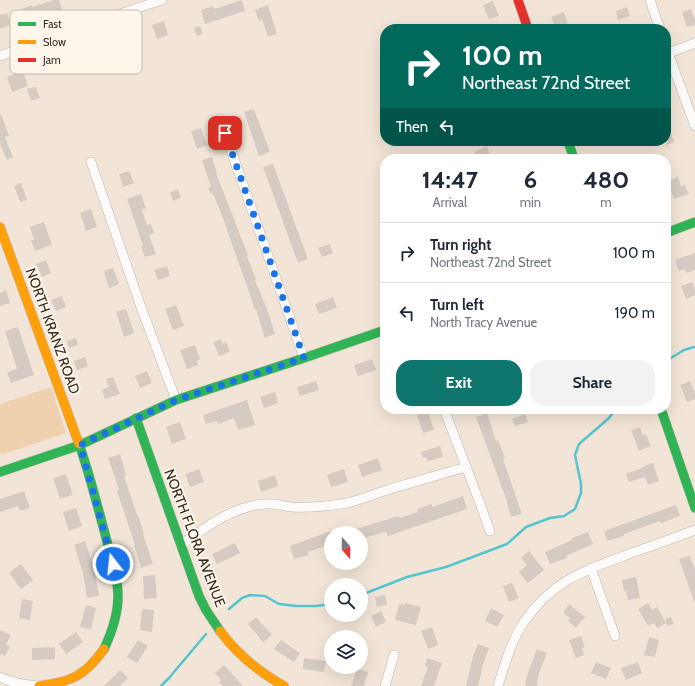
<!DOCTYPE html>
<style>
:root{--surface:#fff;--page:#f2f2f3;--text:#1f2937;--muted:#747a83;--line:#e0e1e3;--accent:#0f766e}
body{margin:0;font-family:Cabin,sans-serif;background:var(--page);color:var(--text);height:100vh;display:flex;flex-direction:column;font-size:15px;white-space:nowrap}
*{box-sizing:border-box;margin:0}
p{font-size:13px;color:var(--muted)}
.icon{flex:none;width:22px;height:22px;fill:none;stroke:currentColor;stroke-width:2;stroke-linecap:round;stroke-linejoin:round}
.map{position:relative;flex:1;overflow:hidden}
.details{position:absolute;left:380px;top:154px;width:291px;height:260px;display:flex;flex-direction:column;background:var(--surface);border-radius:16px;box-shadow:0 4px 16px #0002}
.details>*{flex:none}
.banner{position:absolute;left:380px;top:24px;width:291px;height:122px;border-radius:16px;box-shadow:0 4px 16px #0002;background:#00695c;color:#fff;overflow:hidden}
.needle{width:26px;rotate:160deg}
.fabs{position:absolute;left:324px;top:526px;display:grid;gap:8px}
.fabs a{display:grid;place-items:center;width:44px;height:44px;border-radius:50%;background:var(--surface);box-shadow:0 4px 16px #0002;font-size:20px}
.pin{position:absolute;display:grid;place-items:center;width:34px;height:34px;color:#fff;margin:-17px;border-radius:8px;box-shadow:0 2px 6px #0006}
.me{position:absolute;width:44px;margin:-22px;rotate:344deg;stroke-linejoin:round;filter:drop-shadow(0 0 3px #0008)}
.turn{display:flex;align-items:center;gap:14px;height:84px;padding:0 16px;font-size:18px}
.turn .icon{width:52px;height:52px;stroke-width:2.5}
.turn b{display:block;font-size:28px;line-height:34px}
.then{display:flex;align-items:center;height:38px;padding:0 16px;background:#0003;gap:8px;font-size:15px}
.eta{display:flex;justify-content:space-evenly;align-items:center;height:68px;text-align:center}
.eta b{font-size:24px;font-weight:700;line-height:28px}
.button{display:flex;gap:8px;margin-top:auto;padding:8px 16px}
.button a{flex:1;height:46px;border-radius:16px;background:var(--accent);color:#fff;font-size:16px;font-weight:700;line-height:46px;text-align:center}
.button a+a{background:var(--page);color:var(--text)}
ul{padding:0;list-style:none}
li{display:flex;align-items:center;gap:12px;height:60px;padding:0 16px;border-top:1px solid var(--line)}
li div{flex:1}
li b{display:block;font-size:15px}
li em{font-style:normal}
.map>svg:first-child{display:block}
.green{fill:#efd0af}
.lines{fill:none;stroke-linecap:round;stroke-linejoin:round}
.stream{stroke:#55c4ce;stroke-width:2.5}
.building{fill:#d6cbc2}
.street-casing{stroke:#c0b6ac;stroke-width:10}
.fast-casing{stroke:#c0b6ac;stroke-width:10}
.slow-casing{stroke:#c0b6ac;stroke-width:10}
.jam-casing{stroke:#c0b6ac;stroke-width:10}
.street{stroke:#fdfbf9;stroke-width:9}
.fast{stroke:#30b455;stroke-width:9}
.slow{stroke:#ff9f0a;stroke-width:9}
.jam{stroke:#e5322d;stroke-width:9}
.route{stroke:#1a73e8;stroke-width:7;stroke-dasharray:0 12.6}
.labels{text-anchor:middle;stroke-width:4;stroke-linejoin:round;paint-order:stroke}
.street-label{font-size:14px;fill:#352c22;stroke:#fef5eb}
.key{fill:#fef5eb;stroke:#c2b9af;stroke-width:1}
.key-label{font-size:11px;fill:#352c22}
</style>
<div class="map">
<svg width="695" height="686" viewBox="0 0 695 686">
<rect width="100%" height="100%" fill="#f2e5d7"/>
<polygon class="green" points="51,387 66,433 1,455 0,452 0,404"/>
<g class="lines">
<g class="stream">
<polyline points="666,361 684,350 694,347"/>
<polyline points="361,595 407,577 446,567 507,544 526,527 550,518 564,516 575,509 581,493 581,484 575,455 579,444 609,418 616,409"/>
<polyline points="229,609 242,598 250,595 265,596 279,604 296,606 316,606 331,604"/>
<polyline points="161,686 169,678 206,634"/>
</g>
</g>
<g class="building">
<polygon points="54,0 59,0 62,9 47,14 47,13 23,22 19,10 32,5 32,7"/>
<polygon points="242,0 245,11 205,24 201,10 213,6 214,9"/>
<polygon points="493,1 499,16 489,19 483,5"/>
<polygon points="268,5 277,34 268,37 262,19 259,21 255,10"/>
<polygon points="627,7 630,16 618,20 616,11"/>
<polygon points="691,9 695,20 695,25 687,27 682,12"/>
<polygon points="564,12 568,25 556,29 551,17"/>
<polygon points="7,13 11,25 0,29 0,15"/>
<polygon points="164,21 168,35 157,39 152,25"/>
<polygon points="200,26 203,34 197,36 194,28"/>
<polygon points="23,71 28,86 12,92 7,77"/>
<polygon points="36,87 40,98 31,101 27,89"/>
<polygon points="254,109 270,152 259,156 244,112"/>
<polygon points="0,114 1,114 9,136 5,137 13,157 7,160 0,144"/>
<polygon points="667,122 674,142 666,145 666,123"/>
<polygon points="201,128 207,145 197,149 191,131"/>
<polygon points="487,146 491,157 486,159 476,159 474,152"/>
<polygon points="212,157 217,173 216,173 248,255 247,256 256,279 255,280 268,312 275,334 265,338 256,309 255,310 249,292 221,213 213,194 211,194 208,188 211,187 202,160"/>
<polygon points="273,164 308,259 298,263 263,167"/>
<polygon points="129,171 134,183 123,187 119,174"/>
<polygon points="678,177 681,186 685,185 689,194 674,199 668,181"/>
<polygon points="21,183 27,200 20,202 14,186"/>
<polygon points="178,189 181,198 173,201 170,192"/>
<polygon points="141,194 146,208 142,210 147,225 151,224 154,233 149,235 156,254 145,257 141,247 143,246 127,199"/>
<polygon points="91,209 97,227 86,231 80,213"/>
<polygon points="44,222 52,245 35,251 31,240 34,240 30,227"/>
<polygon points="330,244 333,253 322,257 318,248"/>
<polygon points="695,253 695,270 686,273 685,269 679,271 675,260"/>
<polygon points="46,260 51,273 42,277 36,264"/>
<polygon points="167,266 170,276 158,280 154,270"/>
<polygon points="113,268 119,284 109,288 104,271"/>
<polygon points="692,282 695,290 695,295 686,299 681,286"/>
<polygon points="6,290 10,303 0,306 0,293"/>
<polygon points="62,296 66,307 56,311 51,300"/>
<polygon points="333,297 337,308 319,314 315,304"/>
<polygon points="176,305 184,326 173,330 165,309"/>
<polygon points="126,309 134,333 124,337 116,312"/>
<polygon points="18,327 34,375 11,383 7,372 17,369 5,331"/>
<polygon points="76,338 78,345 69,348 67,341"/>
<polygon points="221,339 223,344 226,342 230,352 219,356 213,342"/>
<polygon points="195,345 200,359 197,361 198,365 187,369 180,350"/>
<polygon points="85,357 88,366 77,370 74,361"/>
<polygon points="372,359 376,370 358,376 354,365"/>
<polygon points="147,371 152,383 140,388 135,376"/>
<polygon points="113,377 120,394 105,399 102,390 109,387 106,379"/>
<polygon points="316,381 319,390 300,396 297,387"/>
<polygon points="690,381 695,393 695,399 687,402 680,385"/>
<polygon points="275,392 278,403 264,408 260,397"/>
<polygon points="247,400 255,425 238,430 234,418 218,424 217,421 206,424 203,415"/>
<polygon points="428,412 434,430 423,433 417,415"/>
<polygon points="487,413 496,441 498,440 505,458 503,459 522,514 511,517 506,499 476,417"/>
<polygon points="525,414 528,422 515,426 512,419"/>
<polygon points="180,422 186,439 172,444 166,427"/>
<polygon points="640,427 643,435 646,434 651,446 639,451 631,430"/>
<polygon points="440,446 443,457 428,461 426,457 423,458 421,452"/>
<polygon points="120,454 126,475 124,476 137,515 138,515 144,534 143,534 153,564 141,568 134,545 135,545 117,491 119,490 108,458"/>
<polygon points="378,458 382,470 362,477 358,465"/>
<polygon points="653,463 659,481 648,485 645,477 629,482 626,474 642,468 642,467"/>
<polygon points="199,469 204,482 190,487 185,474"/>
<polygon points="344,469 348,482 331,487 327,475"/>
<polygon points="66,474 73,495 60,499 53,478"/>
<polygon points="275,475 278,486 261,492 258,481"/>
<polygon points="24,491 30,508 20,511 18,506 0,512 0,499"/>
<polygon points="463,496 467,509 388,536 386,532 361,539 361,533 347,533 347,532 398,516 399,518 418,512 417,509 432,504 432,507"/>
<polygon points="676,505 680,516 661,523 660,521 624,534 624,536 607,541 604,531"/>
<polygon points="76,508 82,526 69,531 63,512"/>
<polygon points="331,531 331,544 308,552 309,555 294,559 290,546"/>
<polygon points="588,532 593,544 566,556 567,558 550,564 545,552 572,540 572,538"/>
<polygon points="85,541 95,571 99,596 87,598 83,573 74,545"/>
<polygon points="235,543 240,553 217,564 212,554"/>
<polygon points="529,551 544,570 528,583 519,572 527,565 521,558"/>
<polygon points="690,556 695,570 695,601 694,601 679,559"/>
<polygon points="21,564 33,580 21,589 9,573"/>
<polygon points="155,575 157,598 144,599 143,576"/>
<polygon points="636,577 640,598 628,600 626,591 624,591 622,580"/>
<polygon points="512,583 519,598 509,602 503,586"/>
<polygon points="385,595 387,605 377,607 375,597"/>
<polygon points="22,599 33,601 30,620 19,618"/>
<polygon points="405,603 421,607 416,625 395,620 399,604 405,605"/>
<polygon points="648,603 652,610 657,607 666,623 657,628 654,623 648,626 638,609"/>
<polygon points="569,604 585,617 576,628 568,621 570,618 563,613"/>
<polygon points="86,605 96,608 91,629 80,627"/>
<polygon points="491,608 504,615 497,627 485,621"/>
<polygon points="142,609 154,610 152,632 140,630"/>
<polygon points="381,611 386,622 376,627 371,616"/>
<polygon points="256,617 272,635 263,642 248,624"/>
<polygon points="671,617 674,624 667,626 665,619"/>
<polygon points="432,627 438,645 428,649 421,631"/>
<polygon points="0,630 11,635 6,644 10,646 5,656 1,654 0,656"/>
<polygon points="76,632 83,642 66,654 59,644"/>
<polygon points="581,636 585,647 582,648 584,655 576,658 569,640"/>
<polygon points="649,637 659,640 655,657 644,655"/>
<polygon points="138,640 148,646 137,663 127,657"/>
<polygon points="281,640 300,653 294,662 274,649"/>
<polygon points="478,644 489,648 481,670 482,670 478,686 466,686 473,656"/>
<polygon points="55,647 55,659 32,660 32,648"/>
<polygon points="537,649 547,653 539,673 537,686 525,686 527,675"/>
<polygon points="304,658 326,661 324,672 303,669"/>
<polygon points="427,658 442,663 434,686 421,686 428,667 425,666"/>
<polygon points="596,662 611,668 606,679 591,673"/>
<polygon points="638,662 642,673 626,680 621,668"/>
<polygon points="224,665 243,686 223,686 219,682 221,680 215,673"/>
<polygon points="357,669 368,672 364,686 351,686"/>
<polygon points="120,670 128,678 120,686 104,686"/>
</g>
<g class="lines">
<defs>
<g id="street">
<polyline points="650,0 660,29"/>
<polyline points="666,47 695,126"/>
<polyline points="666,54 695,43"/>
<polyline points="0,56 53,36 162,0"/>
<polyline points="220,119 304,358"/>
<polyline points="91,162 142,310 176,400"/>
<polyline points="444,409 481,506 490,531"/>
<path d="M181 545C206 527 233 506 265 504 274 503 283 506 292 507 310 508 329 506 347 503 360 500 372 495 384 491 412 482 439 475 466 467"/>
<polyline points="591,568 615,636"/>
<path d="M0 677C12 683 25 685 39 686"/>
<polyline points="385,686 394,655"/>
<path d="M498 686C505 664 511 641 524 622 552 581 583 571 626 555 649 547 672 539 695 530"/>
</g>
<g id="fast">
<polyline points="568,141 574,159"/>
<polyline points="666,233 695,222"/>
<polyline points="661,409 695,508"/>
<polyline points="136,418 199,596 206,610 220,631"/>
<path d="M79 444C89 472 96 501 104 530 109 551 118 574 118 596 118 615 112 632 104 649"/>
<polyline points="0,472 80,445 176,400 304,358 385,330"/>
</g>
<g id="slow">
<polyline points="0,227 79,444"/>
<path d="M220 631C237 654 259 672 284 686"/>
<path d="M39 686C71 682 85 676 104 649"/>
</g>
<polyline id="jam" points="518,0 528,29"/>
</defs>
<use href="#street" class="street-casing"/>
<use href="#fast" class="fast-casing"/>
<use href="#slow" class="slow-casing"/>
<use href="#jam" class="jam-casing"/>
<use href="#street" class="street"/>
<use href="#fast" class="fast"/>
<use href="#slow" class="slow"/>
<use href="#jam" class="jam"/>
</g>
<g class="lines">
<polyline class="route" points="113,564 80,445 176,400 304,358 225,133"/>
</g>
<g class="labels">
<g class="street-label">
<text transform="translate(53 331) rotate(70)" y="5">NORTH KRANZ ROAD</text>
<text transform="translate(195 538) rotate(69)" y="5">NORTH FLORA AVENUE</text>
</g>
</g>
<rect x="10" y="10" width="132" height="64" rx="6" class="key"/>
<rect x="18" y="22" width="18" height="4" fill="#30b455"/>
<rect x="18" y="40" width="18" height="4" fill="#ff9f0a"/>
<rect x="18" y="58" width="18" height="4" fill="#e5322d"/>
<g class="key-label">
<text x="43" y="28">Fast</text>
<text x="43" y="46">Slow</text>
<text x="43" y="64">Jam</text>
</g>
</svg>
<div class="fabs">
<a><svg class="needle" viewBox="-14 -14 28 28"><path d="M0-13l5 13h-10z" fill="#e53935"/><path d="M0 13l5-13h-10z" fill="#747a83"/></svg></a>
<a><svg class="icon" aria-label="search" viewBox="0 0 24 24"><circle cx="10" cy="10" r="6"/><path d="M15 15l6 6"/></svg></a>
<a><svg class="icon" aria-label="layers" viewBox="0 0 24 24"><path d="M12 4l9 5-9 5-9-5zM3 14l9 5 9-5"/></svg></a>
</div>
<div class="pin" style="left:225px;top:133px;background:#d93025"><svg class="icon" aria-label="arrive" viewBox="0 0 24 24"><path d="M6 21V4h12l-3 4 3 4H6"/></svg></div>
<svg class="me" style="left:113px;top:564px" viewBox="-20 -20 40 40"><circle r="17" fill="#1a73e8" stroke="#fff" stroke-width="3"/><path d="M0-11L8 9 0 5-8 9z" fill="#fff"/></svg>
<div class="banner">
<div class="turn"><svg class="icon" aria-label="right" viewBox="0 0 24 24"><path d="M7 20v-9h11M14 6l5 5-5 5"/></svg><div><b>100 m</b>Northeast 72nd Street</div></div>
<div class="then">Then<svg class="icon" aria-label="left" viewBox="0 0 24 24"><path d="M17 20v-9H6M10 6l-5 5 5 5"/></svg></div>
</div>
<section class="details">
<div class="eta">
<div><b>14:47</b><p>Arrival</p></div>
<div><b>6</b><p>min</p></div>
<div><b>480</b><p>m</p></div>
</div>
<ul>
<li><svg class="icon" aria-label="right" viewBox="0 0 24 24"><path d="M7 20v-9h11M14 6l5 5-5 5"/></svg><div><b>Turn right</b><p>Northeast 72nd Street</p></div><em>100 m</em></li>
<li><svg class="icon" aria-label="left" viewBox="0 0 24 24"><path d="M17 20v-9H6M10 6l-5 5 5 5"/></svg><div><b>Turn left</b><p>North Tracy Avenue</p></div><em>190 m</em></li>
</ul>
<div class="button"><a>Exit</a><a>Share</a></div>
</section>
</div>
